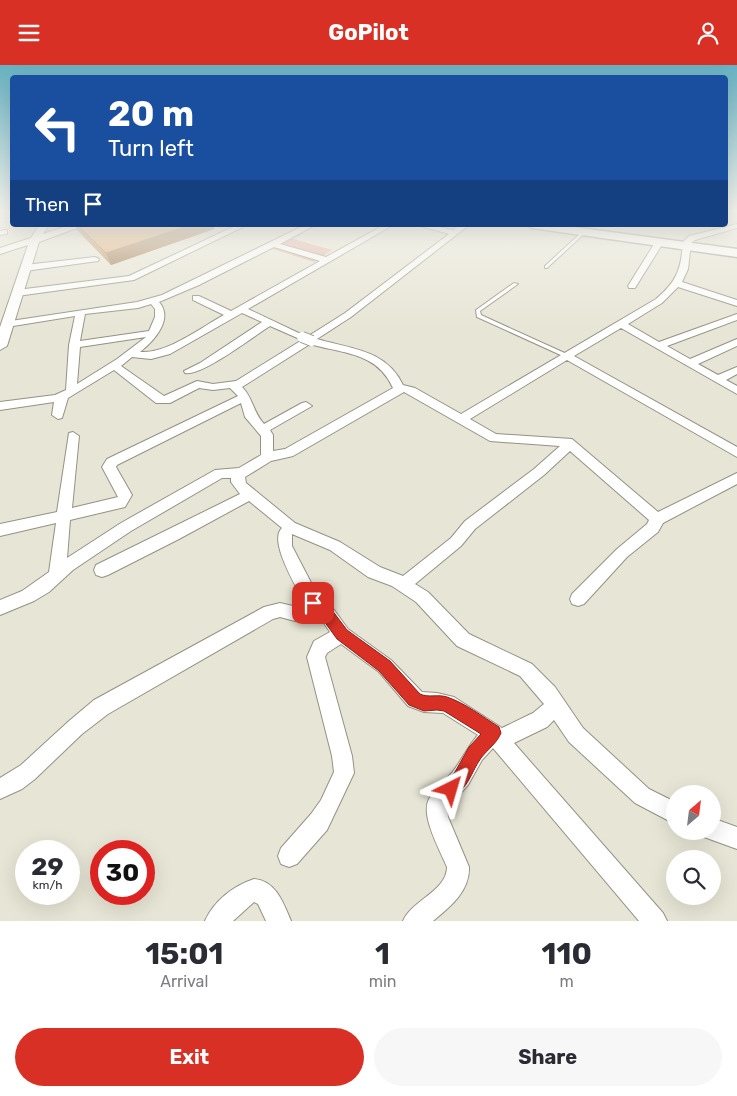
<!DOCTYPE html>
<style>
:root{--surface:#fff;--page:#f7f7f7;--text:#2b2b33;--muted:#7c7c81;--accent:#d93025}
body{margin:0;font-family:Rubik,sans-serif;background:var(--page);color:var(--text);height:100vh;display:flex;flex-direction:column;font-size:19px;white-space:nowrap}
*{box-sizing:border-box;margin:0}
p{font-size:16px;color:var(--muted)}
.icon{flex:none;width:28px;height:28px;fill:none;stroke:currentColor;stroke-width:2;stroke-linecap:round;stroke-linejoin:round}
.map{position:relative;height:856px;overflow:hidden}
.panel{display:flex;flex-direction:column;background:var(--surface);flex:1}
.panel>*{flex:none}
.guide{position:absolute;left:10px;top:10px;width:718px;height:152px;border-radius:5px;box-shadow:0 5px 20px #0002;background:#1a4fa0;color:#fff;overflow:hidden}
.needle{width:32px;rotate:28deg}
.buttons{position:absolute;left:666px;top:720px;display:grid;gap:10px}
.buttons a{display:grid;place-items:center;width:55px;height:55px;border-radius:50%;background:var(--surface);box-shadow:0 5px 20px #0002;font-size:25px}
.speed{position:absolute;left:15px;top:775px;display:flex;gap:10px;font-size:25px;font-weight:700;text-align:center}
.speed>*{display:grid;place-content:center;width:65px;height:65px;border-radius:50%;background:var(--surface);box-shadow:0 5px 20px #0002;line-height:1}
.speed small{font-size:12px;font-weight:400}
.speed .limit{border:8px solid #d22;background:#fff;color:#111}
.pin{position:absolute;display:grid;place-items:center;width:42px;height:42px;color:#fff;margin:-21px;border-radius:10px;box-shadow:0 2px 8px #0006}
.me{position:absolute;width:55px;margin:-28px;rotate:40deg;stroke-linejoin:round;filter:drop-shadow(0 0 4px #0008)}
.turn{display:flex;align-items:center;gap:18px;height:105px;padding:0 15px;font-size:22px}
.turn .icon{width:65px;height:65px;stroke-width:2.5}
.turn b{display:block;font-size:35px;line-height:42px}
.then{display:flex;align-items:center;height:48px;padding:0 15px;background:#0003;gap:10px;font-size:19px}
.eta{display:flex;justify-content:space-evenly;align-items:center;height:85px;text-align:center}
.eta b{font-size:30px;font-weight:700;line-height:35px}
.cta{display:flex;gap:10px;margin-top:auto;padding:10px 15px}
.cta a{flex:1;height:58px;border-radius:30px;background:var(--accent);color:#fff;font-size:20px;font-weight:700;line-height:58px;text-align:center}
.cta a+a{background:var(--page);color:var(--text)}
header{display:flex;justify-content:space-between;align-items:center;height:65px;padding:0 15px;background:var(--accent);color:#fff;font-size:22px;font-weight:700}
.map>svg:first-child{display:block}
.green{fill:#e2ab9c}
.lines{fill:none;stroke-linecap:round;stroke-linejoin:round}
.service-casing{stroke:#949284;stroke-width:2}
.minor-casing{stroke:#949284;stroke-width:2}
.tertiary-casing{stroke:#949284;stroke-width:2}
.primary-casing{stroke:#949284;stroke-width:3}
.service{fill:#fff;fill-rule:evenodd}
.minor{fill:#fff;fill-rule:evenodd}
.tertiary{fill:#fff;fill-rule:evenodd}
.primary{fill:#fff;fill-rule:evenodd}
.minor-bridge-casing{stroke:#949284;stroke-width:12;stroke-linecap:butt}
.minor-bridge{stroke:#fff;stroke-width:10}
.wall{fill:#bb8950}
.shaded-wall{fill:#996f41}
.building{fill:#da9f5d;stroke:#996f41}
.route{fill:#d93025;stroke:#8d1f18}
</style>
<header><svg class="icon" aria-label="menu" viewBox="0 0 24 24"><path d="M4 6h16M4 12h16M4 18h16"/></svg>GoPilot<svg class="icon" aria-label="person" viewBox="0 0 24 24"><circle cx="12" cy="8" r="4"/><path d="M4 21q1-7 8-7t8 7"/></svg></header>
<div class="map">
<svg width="737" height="856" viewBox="0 0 737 856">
<rect width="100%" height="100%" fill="#e7e5d5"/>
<polygon class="green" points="290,173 332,185 314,197 270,183"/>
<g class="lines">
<defs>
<g id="service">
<polygon points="583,166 586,167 547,203 545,203 545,201"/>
<polygon points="514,218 518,219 480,246 481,250 569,290 569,292 565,292 477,252 476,245"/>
</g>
<g id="minor">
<path d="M737 159V163L695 175 691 178 688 204 682 217 737 235V241L678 222 662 238 628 259 659 277 737 249V255L667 281 690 294 737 274V281L698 299 718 310 737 302V309L726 315 737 321V329L621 263 574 291 737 382V392L567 295 470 354 496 369 572 374 658 447 737 408V419L663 458 658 467 627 492 584 539 578 541 572 539 570 534 572 529 617 484 647 459 649 455 570 386 544 410 475 464 461 481 415 519 428 527 469 569 532 599 555 622 583 663 649 724 675 737V759L635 738 569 677 554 655 547 662 514 678 663 848 667 856H639L493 683 482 695 468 720 447 743 448 752 469 802C470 826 450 842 433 856H403C412 835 447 826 447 802 440 785 420 750 429 734 435 722 447 715 454 705 463 693 468 681 478 670L443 648 424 647 408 641 379 607 341 579 327 588 325 592 352 691 354 708 327 765 297 799 289 802 281 799 278 791 281 783 311 749 321 735 334 707 332 691 307 592 314 576 330 567 317 548 314 546 295 556 280 552 273 554 108 649 82 669 35 714 22 724 0 734V713L21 700 69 656 94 635 264 542 280 538 293 541 303 535C296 521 268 475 282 463L249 436 179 474 108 510 102 512 96 510 94 505 96 500 240 429 231 417V413H222L131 466 73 505 49 527 34 536 0 550V535L22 526 49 507 56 458 0 471V459L57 447 69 368 73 367 79 371 72 443 118 432 102 402 107 394 238 331 230 323 213 325 199 323 170 338H156L114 305 68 333 62 353 58 354 52 350 54 337 0 345V337L55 330 66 325 69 280 75 251 7 262 2 259 4 257 137 237 162 230 305 160H315L280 179 326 192 384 160H393L248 244 307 272 345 248 449 169 417 160H430L453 165 460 160H469L351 252 317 274C350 284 386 284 403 320L415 323 461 349 656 234C677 216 681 205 683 177L689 171ZM274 182 320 196 231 246 199 231H193V235L224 250C200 263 167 289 140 287 154 276 174 254 159 237L199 220ZM151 239 155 244V252L149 266 80 276 85 249 138 243ZM242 248 262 257 200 298 184 306 185 308C201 312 254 271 270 261L302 275 236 316 213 319 197 316 164 331 121 301 132 292 151 294 170 289ZM146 272 117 294 77 319 80 282ZM310 279C344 289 377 287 393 323L285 384 273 386V370L270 365 312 341 306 337 302 338 264 359C253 347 253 333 242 322ZM404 327 490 376 560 381 534 404 465 456 451 473 403 511 380 502 340 477 295 458 246 418 245 412 271 396 293 391ZM241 338 245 352 261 371V390L239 403 215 405 121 458 67 493 70 455 125 442 132 430 116 402 117 400ZM292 469 330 485 368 512 392 521 416 537 457 581 520 611 544 639 533 648 502 663 454 632 437 628 422 627 391 595 348 564 329 538 319 533 292 481Z"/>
<polygon points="237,160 247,160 134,215 17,231 12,228 17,225 129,211"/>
<polygon points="4,165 7,165 7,169 0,170 0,166"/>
<polygon points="656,176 663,178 635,223 629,223 628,221"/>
<polygon points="95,192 99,194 98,196 25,206 21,203 25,200"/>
<polygon points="712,753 737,762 737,784 704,772 702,766 712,766"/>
<path d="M254 814C276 816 283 837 291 856H266L258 839 254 837 233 856H205C214 836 233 821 254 814Z"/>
</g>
<polygon id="tertiary" points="39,160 49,160 43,169 70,160 85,160 39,177 7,281 0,285 0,262 28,180 0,189 0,183 31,173"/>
<polygon id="primary" points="526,160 558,160 737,184 737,192 532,163"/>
</defs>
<use href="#service" class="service-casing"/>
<use href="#minor" class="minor-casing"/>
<use href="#tertiary" class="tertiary-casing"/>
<use href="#primary" class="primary-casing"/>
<use href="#service" class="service"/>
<use href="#minor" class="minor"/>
<use href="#tertiary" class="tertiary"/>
<use href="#primary" class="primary"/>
<defs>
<polyline id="minor-bridge" points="302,272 312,276"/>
</defs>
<use href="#minor-bridge" class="minor-bridge-casing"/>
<use href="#minor-bridge" class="minor-bridge"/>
</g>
<polygon class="wall" points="75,160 213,160 214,164 111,200 77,165"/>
<polygon class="shaded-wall" points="190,160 213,160 214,164 111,200 106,188"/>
<polygon class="building" points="78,160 190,160 106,188"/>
<linearGradient id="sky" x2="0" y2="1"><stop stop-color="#67b1c2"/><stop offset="0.55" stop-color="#f4f3ec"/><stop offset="1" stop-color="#f4f3ec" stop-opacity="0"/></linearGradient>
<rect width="737" height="266" fill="url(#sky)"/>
<path class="route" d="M313 532 325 536 347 565 390 596 420 629C428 633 438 629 447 632 465 638 483 652 499 662L501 668C497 678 488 684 481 693 471 707 468 725 451 732L445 730 442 724 445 718 455 707 469 682 481 669 444 646 437 645 424 646 409 640 379 606 337 574 316 545 309 542 307 538 309 534Z"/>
</svg>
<div class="buttons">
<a><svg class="needle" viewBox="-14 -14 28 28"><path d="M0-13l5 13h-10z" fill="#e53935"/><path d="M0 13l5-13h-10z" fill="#7c7c81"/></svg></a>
<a><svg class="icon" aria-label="search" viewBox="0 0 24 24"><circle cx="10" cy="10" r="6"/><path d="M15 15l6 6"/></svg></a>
</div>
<div class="speed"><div>29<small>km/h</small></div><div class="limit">30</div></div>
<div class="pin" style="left:313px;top:538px;background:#d93025"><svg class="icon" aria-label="arrive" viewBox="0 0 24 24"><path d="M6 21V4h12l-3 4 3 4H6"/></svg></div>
<svg class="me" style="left:451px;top:724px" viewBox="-20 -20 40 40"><path d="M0-17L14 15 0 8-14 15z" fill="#d93025" stroke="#fff" stroke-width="4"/></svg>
<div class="guide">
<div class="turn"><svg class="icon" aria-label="left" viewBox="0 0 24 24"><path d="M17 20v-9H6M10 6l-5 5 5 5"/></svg><div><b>20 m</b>Turn left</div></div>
<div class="then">Then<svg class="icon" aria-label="arrive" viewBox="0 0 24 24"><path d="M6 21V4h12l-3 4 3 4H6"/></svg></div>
</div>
</div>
<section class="panel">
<div class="eta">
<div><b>15:01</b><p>Arrival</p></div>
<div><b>1</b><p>min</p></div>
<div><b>110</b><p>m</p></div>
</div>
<div class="cta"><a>Exit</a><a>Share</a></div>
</section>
